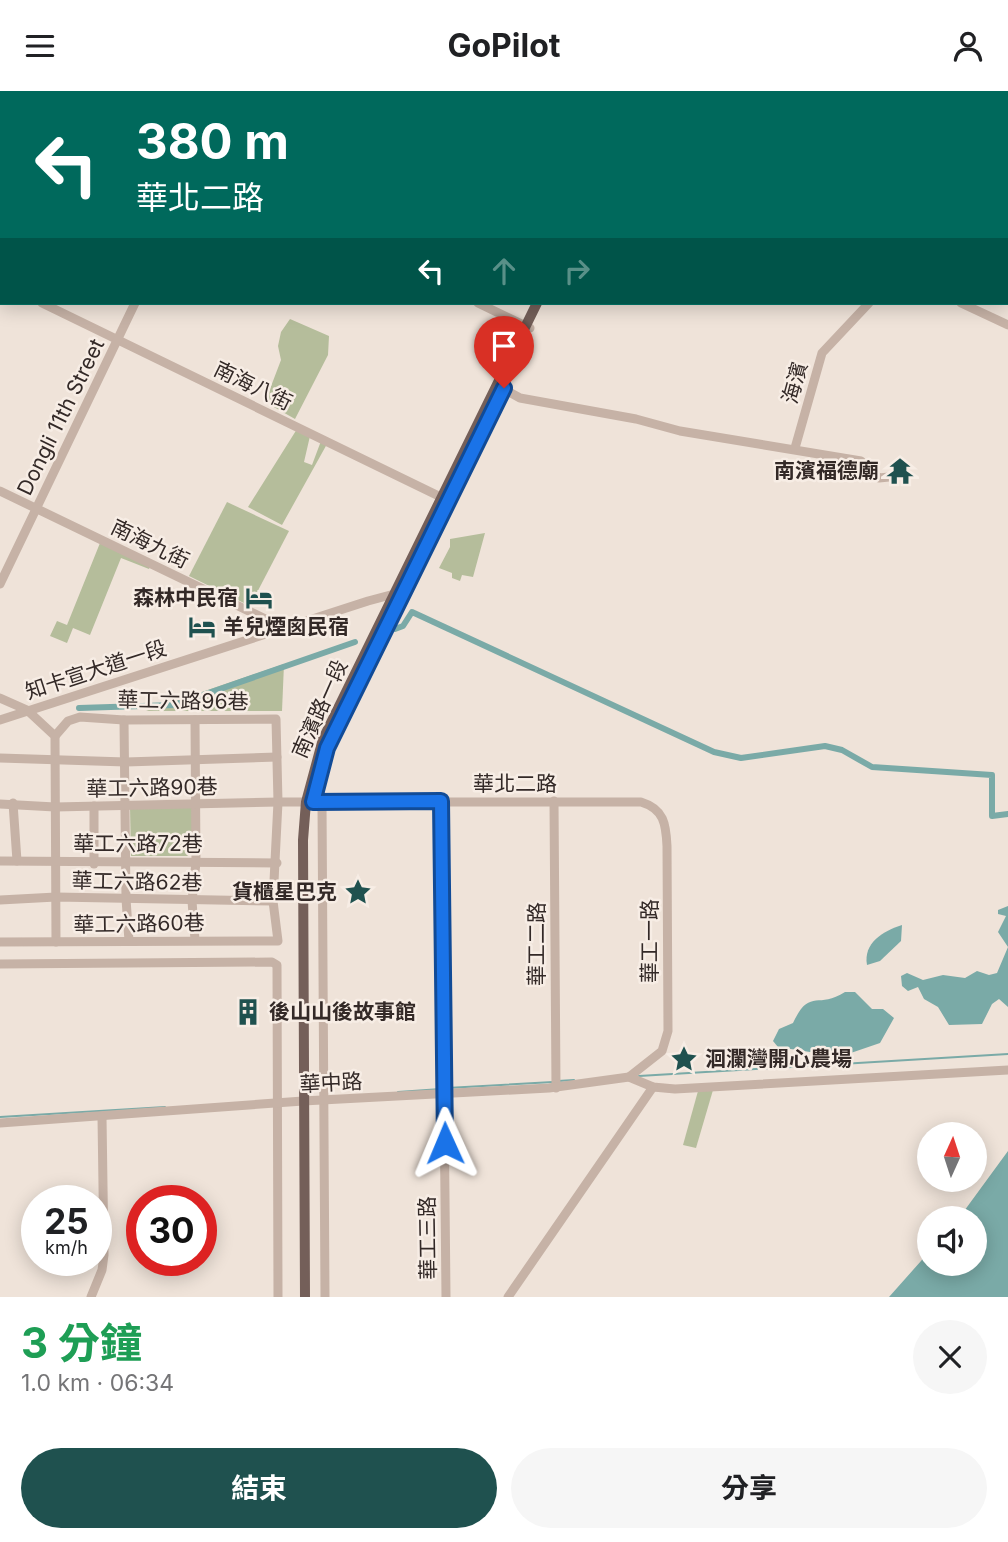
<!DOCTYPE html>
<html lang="zh-TW">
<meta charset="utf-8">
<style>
:root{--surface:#fff;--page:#f6f6f6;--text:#202124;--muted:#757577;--accent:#1f514f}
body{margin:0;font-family:Inter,"Noto Sans TC",sans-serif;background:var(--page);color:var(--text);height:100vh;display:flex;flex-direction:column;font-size:26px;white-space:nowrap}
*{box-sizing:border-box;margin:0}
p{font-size:23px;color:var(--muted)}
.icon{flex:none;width:38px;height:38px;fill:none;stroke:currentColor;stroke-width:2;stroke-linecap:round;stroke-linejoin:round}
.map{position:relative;height:1206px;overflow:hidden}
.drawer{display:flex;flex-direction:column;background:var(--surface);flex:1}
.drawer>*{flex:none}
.banner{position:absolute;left:0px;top:0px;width:1008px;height:214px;box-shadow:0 4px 18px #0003;background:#00695c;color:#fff;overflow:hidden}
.needle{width:46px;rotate:3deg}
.controls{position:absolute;left:917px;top:1031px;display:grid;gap:14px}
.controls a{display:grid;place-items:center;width:70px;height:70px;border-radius:50%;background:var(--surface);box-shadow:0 4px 18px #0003;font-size:35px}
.speed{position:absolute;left:21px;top:1094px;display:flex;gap:14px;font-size:35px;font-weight:700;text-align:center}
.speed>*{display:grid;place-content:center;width:91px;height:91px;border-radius:50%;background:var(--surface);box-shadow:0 4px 18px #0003;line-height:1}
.speed small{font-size:18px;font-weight:400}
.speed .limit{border:10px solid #d22;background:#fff;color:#111}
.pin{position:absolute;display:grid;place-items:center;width:60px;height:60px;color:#fff;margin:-72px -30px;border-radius:50% 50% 50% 0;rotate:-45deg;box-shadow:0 0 7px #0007}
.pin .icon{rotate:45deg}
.me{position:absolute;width:77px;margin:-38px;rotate:359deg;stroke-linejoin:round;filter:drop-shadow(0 0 5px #0008)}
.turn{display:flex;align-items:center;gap:24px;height:147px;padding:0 21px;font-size:32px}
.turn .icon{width:91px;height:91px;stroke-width:2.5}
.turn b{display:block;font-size:49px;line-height:60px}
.lanes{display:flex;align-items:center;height:66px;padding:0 21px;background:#0003;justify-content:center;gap:35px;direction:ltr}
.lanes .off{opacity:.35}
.round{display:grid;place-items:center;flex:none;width:74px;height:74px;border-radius:37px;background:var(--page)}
.summary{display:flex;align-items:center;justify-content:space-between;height:119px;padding:0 21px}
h1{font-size:42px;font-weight:700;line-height:52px;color:#1e9e55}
.cta{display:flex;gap:14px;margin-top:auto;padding:14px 21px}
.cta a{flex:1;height:80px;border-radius:42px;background:var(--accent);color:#fff;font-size:28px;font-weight:700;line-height:80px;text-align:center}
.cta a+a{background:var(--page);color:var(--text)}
header{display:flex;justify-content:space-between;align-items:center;height:91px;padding:0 21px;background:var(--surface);font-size:32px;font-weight:700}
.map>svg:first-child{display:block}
.green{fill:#b5bd9b}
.water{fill:#7aaaa7}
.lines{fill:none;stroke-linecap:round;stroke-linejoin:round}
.stream{stroke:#7aaaa7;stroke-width:2}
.canal{stroke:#7aaaa7;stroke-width:6}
.minor{stroke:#c6b2a6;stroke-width:9}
.major{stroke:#745f59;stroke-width:10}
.route-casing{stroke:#114b97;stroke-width:18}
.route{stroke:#1a73e8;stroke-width:12}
.labels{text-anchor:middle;stroke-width:5;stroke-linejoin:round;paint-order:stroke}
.street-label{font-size:21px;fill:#332927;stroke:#f7ede5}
.poi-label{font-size:21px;font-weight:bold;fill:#332927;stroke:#f7ede5;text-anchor:end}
</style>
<header><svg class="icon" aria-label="menu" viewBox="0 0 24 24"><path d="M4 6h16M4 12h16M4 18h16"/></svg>GoPilot<svg class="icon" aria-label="person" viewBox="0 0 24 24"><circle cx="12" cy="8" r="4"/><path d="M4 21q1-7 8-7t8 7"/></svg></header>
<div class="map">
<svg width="1008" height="1206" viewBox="0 0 1008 1206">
<rect width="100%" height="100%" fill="#efe3d9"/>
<g class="green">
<polygon points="290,228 329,245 328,264 295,328 265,311 281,269 278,255 281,241"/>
<polygon points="297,338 310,345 304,371 312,374 321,350 327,353 282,434 248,416"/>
<polygon points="227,411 289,440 250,515 189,485"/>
<polygon points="485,442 473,486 462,484 460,490 452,487 452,482 439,477 450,456 450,448"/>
<polygon points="100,452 151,473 149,478 121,467 90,544 73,537 67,552 50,545 57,530 67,534"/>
<polygon points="284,573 282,620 146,620"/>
<polygon points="130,716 192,716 192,761 187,765 131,765"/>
<polygon points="713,999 696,1057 683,1054 698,1000"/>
</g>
<g class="water">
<polygon points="1008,815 1008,916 999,908 992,913 982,933 949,934 938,916 924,908 918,896 908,900 902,895 901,885 907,882 923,889 943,884 965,887 977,880 989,884 997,882 1008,856 998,841 1006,825 998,823 998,819"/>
<path d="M902 834 901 850 880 870 867 874C863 852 883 840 902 834Z"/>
<path d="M845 901H855L872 918H883L894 927 880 952 842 965 826 959 810 961 778 956 773 950 779 938 793 932C810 896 817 919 845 901Z"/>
<polygon points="1008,1060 1008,1206 889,1206 929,1161 929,1172 975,1172 975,1127 959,1127"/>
</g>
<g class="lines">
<g class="stream">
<polyline points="639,985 1008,963"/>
<polyline points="558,990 574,989"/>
<polyline points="447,997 553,991"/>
<polyline points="398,1001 441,998"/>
<polyline points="0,1026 165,1016"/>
</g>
<g class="canal">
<polyline points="395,538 403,535 412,521 714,661 741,667 825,655 842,659 872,676 992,684 992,725 1008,723"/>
<polyline points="79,617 174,614 355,551"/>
</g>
<g class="minor">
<polyline points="40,0 43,2"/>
<polyline points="465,0 469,2"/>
<polyline points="233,2 234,0"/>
<polyline points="1006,50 1008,48"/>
<polyline points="0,192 2,192"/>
<polyline points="42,212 449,410"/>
<polyline points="478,212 530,237"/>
<polyline points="961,212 1008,234"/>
<polyline points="498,295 520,307 636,328 680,340 861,370 879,387 889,386"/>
<polyline points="795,357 822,262 869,212"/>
<polyline points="0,400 284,537"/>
<polyline points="0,493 135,212"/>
<polyline points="0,607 27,619 55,645 56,851"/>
<polyline points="0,629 368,510 398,502 404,505"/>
<polyline points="124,629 126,808 129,850"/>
<polyline points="195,629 196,771 192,810 195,849"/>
<polyline points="0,667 126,671 277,666"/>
<polyline points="441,710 446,1206"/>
<polyline points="554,710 556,997"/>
<polyline points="13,712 17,770"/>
<polyline points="322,712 325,1206"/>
<path d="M0 713 55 716 278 711H641C664 718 666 733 667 755L668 940 662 960 629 986"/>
<polyline points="94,715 94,773"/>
<polyline points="0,770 277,772"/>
<polyline points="0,809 56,806 273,810"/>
<polyline points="0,851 278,850 273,810 278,711 276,628 124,629 80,626 68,630 55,645"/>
<polyline points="0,873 272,871 277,874 278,1206"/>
<polyline points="0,1032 303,1010 549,997 629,986 653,996 675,998 1008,979"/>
<polyline points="91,1206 102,1179 104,1164 102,1026"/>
<polyline points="508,1206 653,996"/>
</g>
<g class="major">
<polyline points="638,2 638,0"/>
<polyline points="650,2 651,0"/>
<polyline points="330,650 376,558"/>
<polyline points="305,1206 303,749 306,711 323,648 537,212"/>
</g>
</g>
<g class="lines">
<defs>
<polyline id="route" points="445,1052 441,710 313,711 327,657 504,297"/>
</defs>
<use href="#route" class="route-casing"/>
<use href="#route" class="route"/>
</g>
<defs>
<symbol id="temple-bare" viewBox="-9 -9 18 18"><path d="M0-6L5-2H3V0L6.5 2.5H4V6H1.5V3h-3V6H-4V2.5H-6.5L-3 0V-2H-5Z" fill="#1f514f" stroke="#f7ede5" stroke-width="2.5" paint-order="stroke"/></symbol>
<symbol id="hotel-bare" viewBox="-9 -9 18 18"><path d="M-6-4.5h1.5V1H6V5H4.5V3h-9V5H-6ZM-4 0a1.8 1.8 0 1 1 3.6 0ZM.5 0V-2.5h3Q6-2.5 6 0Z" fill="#1f514f" stroke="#f7ede5" stroke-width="2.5" paint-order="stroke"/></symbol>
<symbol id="sight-bare" viewBox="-9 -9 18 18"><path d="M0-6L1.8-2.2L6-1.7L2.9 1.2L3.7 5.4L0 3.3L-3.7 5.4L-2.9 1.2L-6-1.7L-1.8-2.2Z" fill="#1f514f" stroke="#f7ede5" stroke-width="2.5" paint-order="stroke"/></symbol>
<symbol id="building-bare" viewBox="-9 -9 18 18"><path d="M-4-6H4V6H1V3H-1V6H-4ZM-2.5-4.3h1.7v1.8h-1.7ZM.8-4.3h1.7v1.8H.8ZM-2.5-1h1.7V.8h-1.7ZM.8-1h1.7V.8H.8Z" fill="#1f514f" stroke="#f7ede5" stroke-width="2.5" paint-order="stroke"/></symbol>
</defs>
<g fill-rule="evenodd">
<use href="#temple-bare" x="881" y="361" width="38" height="38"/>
<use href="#hotel-bare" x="240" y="488" width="38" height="38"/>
<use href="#hotel-bare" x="183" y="517" width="38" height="38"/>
<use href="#sight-bare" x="339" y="782" width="38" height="38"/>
<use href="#building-bare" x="229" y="902" width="38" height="38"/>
<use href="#sight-bare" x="665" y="949" width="38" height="38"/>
</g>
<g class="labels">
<g class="street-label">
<text transform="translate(795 292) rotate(-75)" y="7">海濱</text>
<text transform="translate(253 295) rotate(26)" y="7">南海八街</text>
<text transform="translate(61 326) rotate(-64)" y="7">Dongli 11th Street</text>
<text transform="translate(150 453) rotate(26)" y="7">南海九街</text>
<text transform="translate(96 579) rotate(-18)" y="7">知卡宣大道一段</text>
<text transform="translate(183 610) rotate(1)" y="7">華工六路96巷</text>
<text transform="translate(320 618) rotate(-66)" y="7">南濱路一段</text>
<text x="515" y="700">華北二路</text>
<text transform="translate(152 697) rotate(-1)" y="7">華工六路90巷</text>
<text x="138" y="760">華工六路72巷</text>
<text transform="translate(137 791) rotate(1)" y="7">華工六路62巷</text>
<text transform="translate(139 833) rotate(-1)" y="7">華工六路60巷</text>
<text transform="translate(650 850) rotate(-90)" y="7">華工一路</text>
<text transform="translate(537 853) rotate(-90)" y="7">華工二路</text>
<text transform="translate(331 992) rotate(-3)" y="7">華中路</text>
<text transform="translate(428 1147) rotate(-91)" y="7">華工三路</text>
</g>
<g class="poi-label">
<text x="879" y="387">南濱福德廟</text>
<text x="238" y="514">森林中民宿</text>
<text x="223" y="543" text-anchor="start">羊兒煙囪民宿</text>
<text x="337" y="808">貨櫃星巴克</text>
<text x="269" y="928" text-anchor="start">後山山後故事館</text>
<text x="705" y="975" text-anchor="start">洄瀾灣開心農場</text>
</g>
</g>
</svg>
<div class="controls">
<a><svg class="needle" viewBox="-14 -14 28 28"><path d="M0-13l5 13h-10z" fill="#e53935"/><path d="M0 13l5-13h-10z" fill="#757577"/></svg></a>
<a><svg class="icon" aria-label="sound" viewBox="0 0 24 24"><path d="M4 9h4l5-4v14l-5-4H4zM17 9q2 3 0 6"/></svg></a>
</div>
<div class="speed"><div>25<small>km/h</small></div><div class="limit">30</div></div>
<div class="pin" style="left:504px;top:297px;background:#d93025"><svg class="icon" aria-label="arrive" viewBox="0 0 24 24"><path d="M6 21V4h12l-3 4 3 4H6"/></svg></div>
<svg class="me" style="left:445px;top:1052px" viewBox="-20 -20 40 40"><path d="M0-17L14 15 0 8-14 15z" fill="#1a73e8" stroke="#fff" stroke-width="4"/></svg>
<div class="banner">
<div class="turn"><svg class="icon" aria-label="left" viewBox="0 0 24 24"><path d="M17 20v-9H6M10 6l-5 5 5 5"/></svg><div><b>380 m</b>華北二路</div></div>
<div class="lanes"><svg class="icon" aria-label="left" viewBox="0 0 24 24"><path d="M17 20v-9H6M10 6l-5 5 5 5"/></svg><svg class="icon off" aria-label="ahead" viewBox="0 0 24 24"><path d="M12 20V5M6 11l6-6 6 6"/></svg><svg class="icon off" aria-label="right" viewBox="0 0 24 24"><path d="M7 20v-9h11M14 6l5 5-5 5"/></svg></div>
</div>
</div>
<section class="drawer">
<div class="summary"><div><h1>3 分鐘</h1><p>1.0 km · 06:34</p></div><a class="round"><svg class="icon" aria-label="close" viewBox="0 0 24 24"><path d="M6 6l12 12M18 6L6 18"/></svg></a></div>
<div class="cta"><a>結束</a><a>分享</a></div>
</section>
